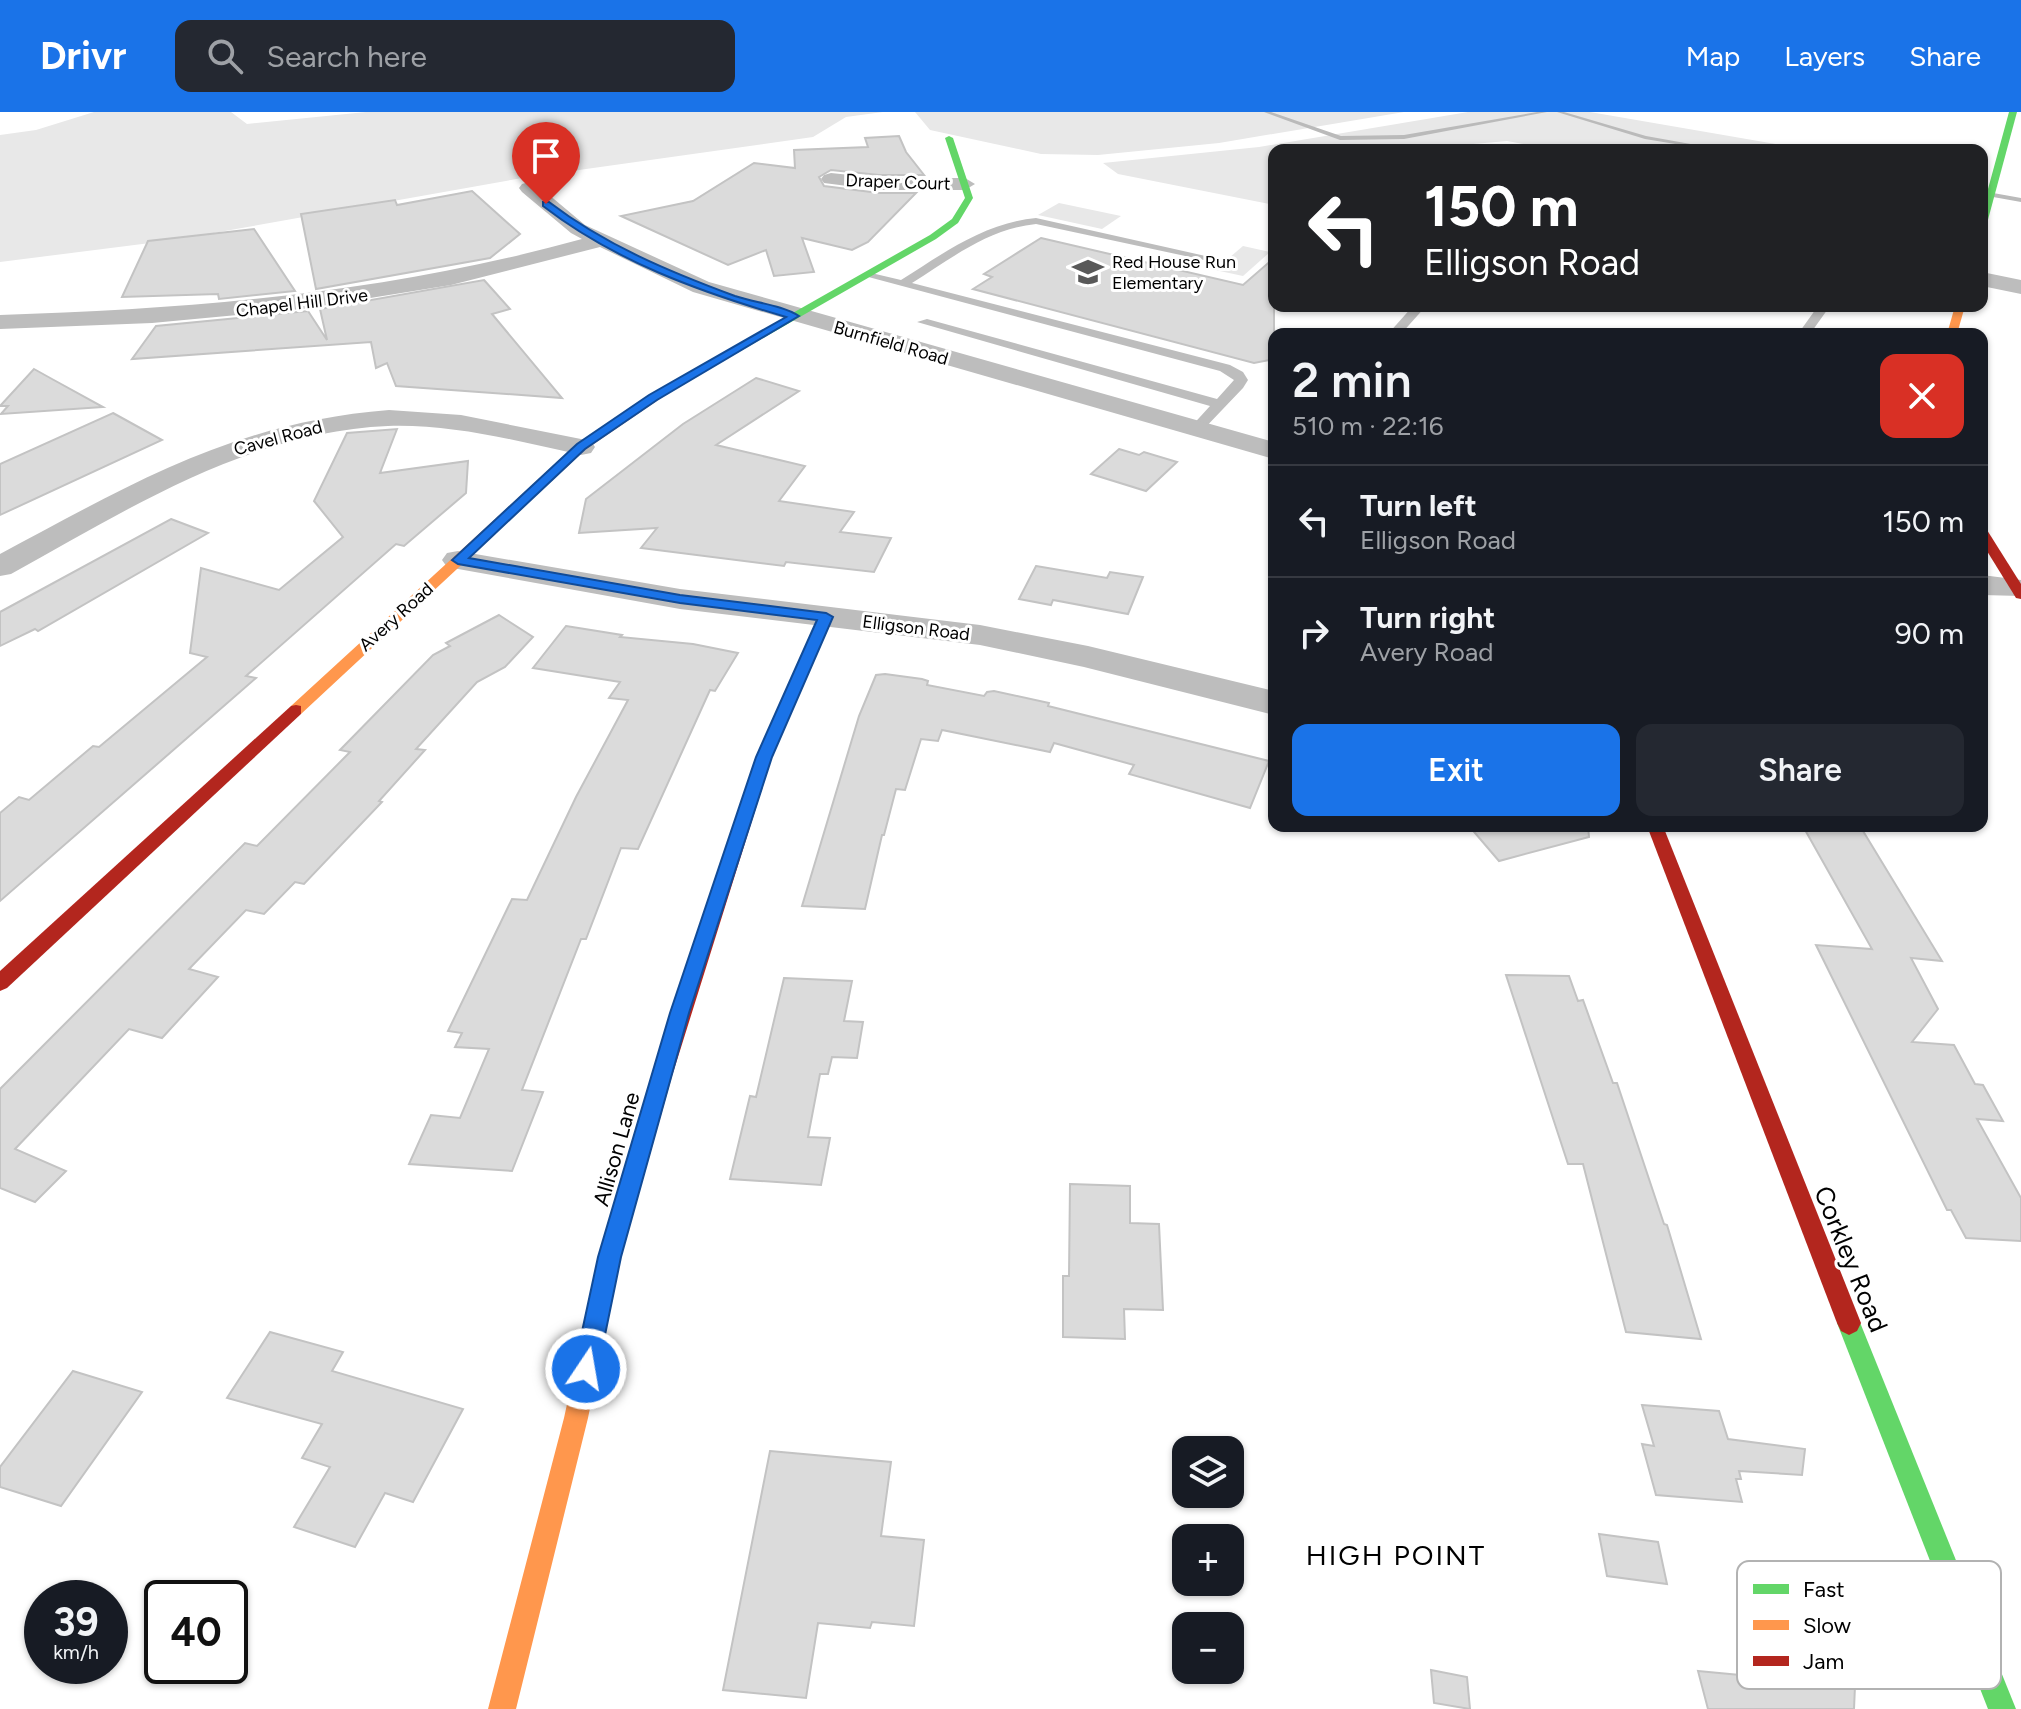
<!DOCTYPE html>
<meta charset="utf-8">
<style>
:root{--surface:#171b24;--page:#242831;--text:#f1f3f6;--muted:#9ea1a6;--line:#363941;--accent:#1a73e8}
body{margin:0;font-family:Figtree,sans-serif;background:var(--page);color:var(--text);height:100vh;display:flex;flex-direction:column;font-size:30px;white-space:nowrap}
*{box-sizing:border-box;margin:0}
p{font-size:26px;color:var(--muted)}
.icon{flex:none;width:44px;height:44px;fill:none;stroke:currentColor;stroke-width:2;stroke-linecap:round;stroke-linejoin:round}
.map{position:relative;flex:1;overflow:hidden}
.details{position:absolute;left:1268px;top:216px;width:720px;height:504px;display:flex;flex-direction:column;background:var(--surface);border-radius:16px;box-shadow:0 2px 6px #0004}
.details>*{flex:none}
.hud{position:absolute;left:1268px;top:32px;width:720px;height:168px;border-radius:16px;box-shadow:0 2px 6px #0004;background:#202124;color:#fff;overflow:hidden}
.tools{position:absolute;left:1172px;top:1324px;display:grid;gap:16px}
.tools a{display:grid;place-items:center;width:72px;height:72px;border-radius:16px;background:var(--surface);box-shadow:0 2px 6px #0004;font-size:40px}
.speed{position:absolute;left:24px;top:1468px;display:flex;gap:16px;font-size:40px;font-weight:700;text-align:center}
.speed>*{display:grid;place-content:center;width:104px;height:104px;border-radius:50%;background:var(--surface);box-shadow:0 2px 6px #0004;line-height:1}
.speed small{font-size:20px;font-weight:400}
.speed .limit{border:4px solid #111;border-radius:12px;background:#fff;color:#111}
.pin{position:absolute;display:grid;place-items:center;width:68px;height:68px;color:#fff;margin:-82px -34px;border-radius:50% 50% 50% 0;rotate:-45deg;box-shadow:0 0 8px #0007}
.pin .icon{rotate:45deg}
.me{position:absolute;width:88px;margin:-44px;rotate:12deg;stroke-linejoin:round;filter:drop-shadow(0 0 6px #0008)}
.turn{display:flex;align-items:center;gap:28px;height:168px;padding:0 24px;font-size:36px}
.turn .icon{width:104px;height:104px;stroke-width:2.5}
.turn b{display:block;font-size:56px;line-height:68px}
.round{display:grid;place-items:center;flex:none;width:84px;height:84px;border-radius:16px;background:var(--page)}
.head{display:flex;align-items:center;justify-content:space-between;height:136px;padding:0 24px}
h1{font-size:48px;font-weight:600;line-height:60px}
.button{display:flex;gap:16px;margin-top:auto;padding:16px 24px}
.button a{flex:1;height:92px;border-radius:16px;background:var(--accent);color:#fff;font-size:32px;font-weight:600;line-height:92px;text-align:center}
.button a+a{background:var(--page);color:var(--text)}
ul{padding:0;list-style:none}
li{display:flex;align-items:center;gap:24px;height:112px;padding:0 24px;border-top:2px solid var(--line)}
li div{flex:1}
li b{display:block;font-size:30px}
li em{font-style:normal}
header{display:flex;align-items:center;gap:48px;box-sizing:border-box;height:112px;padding:0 40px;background:var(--accent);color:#fff}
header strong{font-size:38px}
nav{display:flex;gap:44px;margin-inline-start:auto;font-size:28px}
.search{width:560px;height:72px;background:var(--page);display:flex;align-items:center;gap:20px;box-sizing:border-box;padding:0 28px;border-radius:16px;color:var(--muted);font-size:30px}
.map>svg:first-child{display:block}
.green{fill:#e8e8e8}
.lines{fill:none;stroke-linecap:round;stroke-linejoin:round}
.stream{fill:#bababa;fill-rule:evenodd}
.building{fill:#dbdbdb;stroke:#c3c3c3;stroke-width:2}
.lane{fill:#bdbdbd;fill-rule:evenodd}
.street{fill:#bdbdbd;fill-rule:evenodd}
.fast{fill:#63d668;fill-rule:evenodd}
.slow{fill:#ff974d;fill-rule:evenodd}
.jam{fill:#b3261e;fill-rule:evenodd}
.route{fill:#1a73e8;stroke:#114b97;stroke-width:2}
.labels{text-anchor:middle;stroke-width:6;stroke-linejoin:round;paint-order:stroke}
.far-street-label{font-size:18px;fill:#000;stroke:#fff}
.far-poi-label{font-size:18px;fill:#000;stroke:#fff;text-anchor:start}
.street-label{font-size:22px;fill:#000;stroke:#fff}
.near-street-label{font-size:26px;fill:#000;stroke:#fff}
.near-neighbourhood-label{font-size:28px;letter-spacing:2px;fill:#000;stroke:#fff}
.key{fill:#fff;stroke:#b2b2b2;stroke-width:2}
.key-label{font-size:22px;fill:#000}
</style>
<header>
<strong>Drivr</strong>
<div class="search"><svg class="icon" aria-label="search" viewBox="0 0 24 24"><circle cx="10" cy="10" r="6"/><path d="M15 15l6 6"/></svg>Search here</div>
<nav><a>Map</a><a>Layers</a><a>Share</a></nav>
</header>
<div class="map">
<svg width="2021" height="1597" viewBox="0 0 2021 1597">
<rect width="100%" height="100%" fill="#fff"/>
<g class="green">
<polygon points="94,0 231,0 247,12 366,0 883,0 846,5 813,25 522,66 174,128 0,150 0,23 36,18"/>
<polygon points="915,0 1404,0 1219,31 1098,43 1041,42 930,18"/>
<polygon points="1468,0 1590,0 1811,38 1557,38 1507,29 1406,38 1274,38 1274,93 1118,62 1103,51 1259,35"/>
<polygon points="1059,91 1121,104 1102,117 1038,103"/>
<polygon points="1243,134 1270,140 1243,164 1215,158"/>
</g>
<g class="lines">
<g class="stream">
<polygon points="1264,0 1271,0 1341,24 1404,23 1537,0 1547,0 1404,27 1340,28"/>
<polygon points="1557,0 1564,0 1646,24 1724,38 1712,38 1645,27"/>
<polygon points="1982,79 2021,86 2021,90 1982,83"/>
</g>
</g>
<g class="building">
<polygon points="899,24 906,40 924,63 879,63 831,58 819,65 824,74 879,81 916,81 868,130 852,138 802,126 814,160 774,164 766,138 728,153 621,104 693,89 754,51 795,56 794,38 868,35 865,26"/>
<polygon points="472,79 520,122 490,146 316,177 301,102 395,88 397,93"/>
<polygon points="254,117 295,179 219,187 218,182 122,185 148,129"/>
<polygon points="1041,126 1243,173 1274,146 1274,247 1254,251 973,177 992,165 984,162"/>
<polygon points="484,168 510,197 492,202 562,286 396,274 387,251 376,256 371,230 132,247 156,214 308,199 327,228 320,197"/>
<polygon points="34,257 52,267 103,295 1,302 8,294 0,294"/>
<polygon points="756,266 799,279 716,333 805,354 779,389 854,400 840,420 891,426 874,460 786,450 784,454 641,436 657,416 579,421 586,387 683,312"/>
<polygon points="113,301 162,328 0,403 0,352"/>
<polygon points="397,317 380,361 468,349 466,381 404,434 396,432 246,564 256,566 0,789 0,701 19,685 29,688 93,634 99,635 207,545 190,541 201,456 279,478 343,425 314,389 347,321"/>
<polygon points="1119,337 1139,343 1144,340 1177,350 1146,379 1091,362"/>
<polygon points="171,407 208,421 38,519 35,517 0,534 0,500"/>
<polygon points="1036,454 1107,466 1110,460 1143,465 1128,502 1053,488 1051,493 1019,487"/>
<polygon points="499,503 533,525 505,555 477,570 416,637 425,638 379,689 382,690 304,772 295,770 264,802 246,798 189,857 218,865 162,926 129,917 15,1037 66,1059 35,1090 0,1076 0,977 245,731 257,734 350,640 340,638 433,543 450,534 446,531"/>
<polygon points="566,514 622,523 620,525 693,532 738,541 715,579 710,578 638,737 621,736 586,827 581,827 522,978 543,980 512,1059 409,1052 431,1003 460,1006 489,937 455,935 462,921 448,919 512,787 527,788 576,685 628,588 609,586 620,570 533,556"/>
<polygon points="885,562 922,567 928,569 927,573 984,584 987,580 994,579 1049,591 1048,594 1269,649 1250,696 1129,662 1134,653 1054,631 1050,640 942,618 938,629 921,627 905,678 896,677 884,723 882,723 865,797 802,794 859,604 876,563"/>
<polygon points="1469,714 1588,714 1589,725 1499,749"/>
<polygon points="1804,716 1863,719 1942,849 1911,846 1938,897 1912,930 1954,933 1975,972 1983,973 2003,1009 1977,1007 2021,1086 2021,1129 1966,1126 1951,1098 1947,1098 1816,833 1872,837"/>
<polygon points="1506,863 1569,864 1578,889 1583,888 1613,971 1617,971 1664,1112 1667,1113 1701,1227 1626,1220 1583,1052 1568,1052"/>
<polygon points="784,866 852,869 844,909 863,910 857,946 832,945 828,962 820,962 808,1025 830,1026 821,1073 730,1067 750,984 756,985"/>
<polygon points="1070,1072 1130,1074 1130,1111 1159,1112 1163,1198 1124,1197 1125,1227 1063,1225 1063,1164 1069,1164"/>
<polygon points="270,1220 343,1240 332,1259 463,1297 413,1390 385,1381 355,1435 294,1415 330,1355 302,1346 322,1312 227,1286"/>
<polygon points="73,1259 142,1280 61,1394 0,1375 0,1355"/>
<polygon points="1642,1293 1719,1299 1728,1327 1805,1337 1802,1363 1739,1359 1741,1367 1736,1367 1742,1390 1656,1383 1642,1332 1654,1334"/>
<polygon points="770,1339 891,1350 881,1424 924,1428 914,1514 872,1510 870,1516 818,1511 806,1586 723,1578"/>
<polygon points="1599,1422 1658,1430 1667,1472 1607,1464"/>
<polygon points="1431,1558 1467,1565 1470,1597 1434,1591"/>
<polygon points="1698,1559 1855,1574 1854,1597 1708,1597"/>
</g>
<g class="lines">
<g class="lane">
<path d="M1036 106 1210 145 1204 148 1036 112C988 117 952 146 912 171L1230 253 1243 260 1248 268 1243 276 1201 320 1196 321 1189 317 1210 294 917 210 927 207 1217 287 1234 268 1220 259 861 163 867 160 901 168C944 141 984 111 1036 106Z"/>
<polygon points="1413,194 1426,194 1401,222 1388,222"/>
<polygon points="1818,194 1830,194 1810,222 1798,222"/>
</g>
<g class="street">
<polygon points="831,61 879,66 965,66 975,72 965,78 879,78 824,71 821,67 824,63"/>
<path d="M529 70 536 72 585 113 709 170 1274 330V347L693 180 600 135 451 173 302 197 152 211 0 217V203C198 197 391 180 582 127L571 121 522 80 519 76 522 72Z"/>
<polygon points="1982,160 2021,168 2021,182 1982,174"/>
<path d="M389 298 461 303 591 329 595 335 591 341 581 343C518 329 453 312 388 314 249 320 130 396 11 462L0 464V442C133 371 235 310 389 298Z"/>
<polygon points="458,439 680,477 980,513 1088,534 1274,579 1274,603 1084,555 980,533 680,497 447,455 442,448 447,441"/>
<polygon points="1982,463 2021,468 2021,484 1982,483"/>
</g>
<g class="fast">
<polygon points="2009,0 2017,0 1986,115 1982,118 1982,99"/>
<polygon points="949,24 953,26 973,86 958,111 936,127 688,269 680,269 680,265 930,123 952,107 965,86 945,26"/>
<polygon points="1849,1199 1857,1203 2016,1597 1988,1597 1837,1211 1841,1203"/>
</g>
<g class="slow">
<polygon points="1955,194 1965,194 1957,222 1947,222"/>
<polygon points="680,265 689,267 585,338 301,602 291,602 291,594 577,332"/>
<polygon points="663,952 670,955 673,961 621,1145 588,1306 516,1597 488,1597 564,1306 599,1145 653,961 656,955"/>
</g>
<g class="jam">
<polygon points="1982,417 1987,418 2021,472 2021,487 2016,486 1982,431"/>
<polygon points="826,501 833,505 772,645 673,961 670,967 663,970 656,967 653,961 756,645 819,505"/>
<polygon points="296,593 301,594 301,602 7,876 0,879 0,859 291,594"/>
<polygon points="1647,714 1663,714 1861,1211 1857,1219 1849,1223 1841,1219 1837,1211"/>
</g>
</g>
<path class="route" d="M543 90H549C605 133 670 160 735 184 756 191 782 193 799 204L657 288 585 337 469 446 680 483 826 501 833 505 772 645 689 901 621 1145 598 1257 595 1266 586 1270 577 1266 574 1257 598 1145 670 901 756 645 817 508 680 491 458 452 452 448 577 332 649 283 786 205C700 180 614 149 543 94Z"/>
<defs>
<symbol id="school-bare" viewBox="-9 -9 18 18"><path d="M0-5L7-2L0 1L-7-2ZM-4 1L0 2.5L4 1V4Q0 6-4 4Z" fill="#595959" stroke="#fff" stroke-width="2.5" paint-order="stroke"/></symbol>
</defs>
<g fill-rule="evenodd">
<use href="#school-bare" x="1066" y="138" width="44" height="44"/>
</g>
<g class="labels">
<g class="far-street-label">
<text transform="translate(898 70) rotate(2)" y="6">Draper Court</text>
<text transform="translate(302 191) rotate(-7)" y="6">Chapel Hill Drive</text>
<text transform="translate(891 231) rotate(16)" y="6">Burnfield Road</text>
<text transform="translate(278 326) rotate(-15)" y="6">Cavel Road</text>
<text transform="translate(396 505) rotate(-42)" y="6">Avery Road</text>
<text transform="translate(916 516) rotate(7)" y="6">Elligson Road</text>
</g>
<g class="far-poi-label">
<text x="1112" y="156">Red House Run<tspan x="1112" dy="21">Elementary</tspan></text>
</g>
<g class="street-label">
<text transform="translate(616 1037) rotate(-74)" y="8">Allison Lane</text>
</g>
<g class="near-street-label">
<text transform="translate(1851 1147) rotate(68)" y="9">Corkley Road</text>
</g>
<g class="near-neighbourhood-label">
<text x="1396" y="1453">HIGH POINT</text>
</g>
</g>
<rect x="1737" y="1449" width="264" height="128" rx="12" class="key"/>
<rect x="1753" y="1472" width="36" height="10" fill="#63d668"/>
<rect x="1753" y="1508" width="36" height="10" fill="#ff974d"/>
<rect x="1753" y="1544" width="36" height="10" fill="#b3261e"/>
<g class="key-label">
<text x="1803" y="1485">Fast</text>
<text x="1803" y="1521">Slow</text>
<text x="1803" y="1557">Jam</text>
</g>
</svg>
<div class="tools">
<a><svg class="icon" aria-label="layers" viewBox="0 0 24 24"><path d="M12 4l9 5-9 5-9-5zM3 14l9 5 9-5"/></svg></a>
<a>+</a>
<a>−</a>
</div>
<div class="speed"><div>39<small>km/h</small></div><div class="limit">40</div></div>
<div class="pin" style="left:546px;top:92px;background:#d93025"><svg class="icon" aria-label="arrive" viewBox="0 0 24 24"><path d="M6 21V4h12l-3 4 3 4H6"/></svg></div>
<svg class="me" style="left:586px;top:1257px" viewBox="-20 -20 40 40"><circle r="17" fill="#1a73e8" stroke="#fff" stroke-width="3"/><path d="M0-11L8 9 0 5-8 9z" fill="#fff"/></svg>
<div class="hud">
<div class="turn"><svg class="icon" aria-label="left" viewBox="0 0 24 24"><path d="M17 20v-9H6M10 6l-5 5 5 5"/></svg><div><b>150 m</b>Elligson Road</div></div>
</div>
<section class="details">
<div class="head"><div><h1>2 min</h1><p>510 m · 22:16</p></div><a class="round" style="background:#d93025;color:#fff"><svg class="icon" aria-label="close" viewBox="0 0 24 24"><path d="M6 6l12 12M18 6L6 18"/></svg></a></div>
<ul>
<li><svg class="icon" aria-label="left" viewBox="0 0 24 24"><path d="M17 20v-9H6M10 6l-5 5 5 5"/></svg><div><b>Turn left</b><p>Elligson Road</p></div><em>150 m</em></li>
<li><svg class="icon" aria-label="right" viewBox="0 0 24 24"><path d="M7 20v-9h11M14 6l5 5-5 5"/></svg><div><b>Turn right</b><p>Avery Road</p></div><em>90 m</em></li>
</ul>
<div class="button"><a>Exit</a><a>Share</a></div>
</section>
</div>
